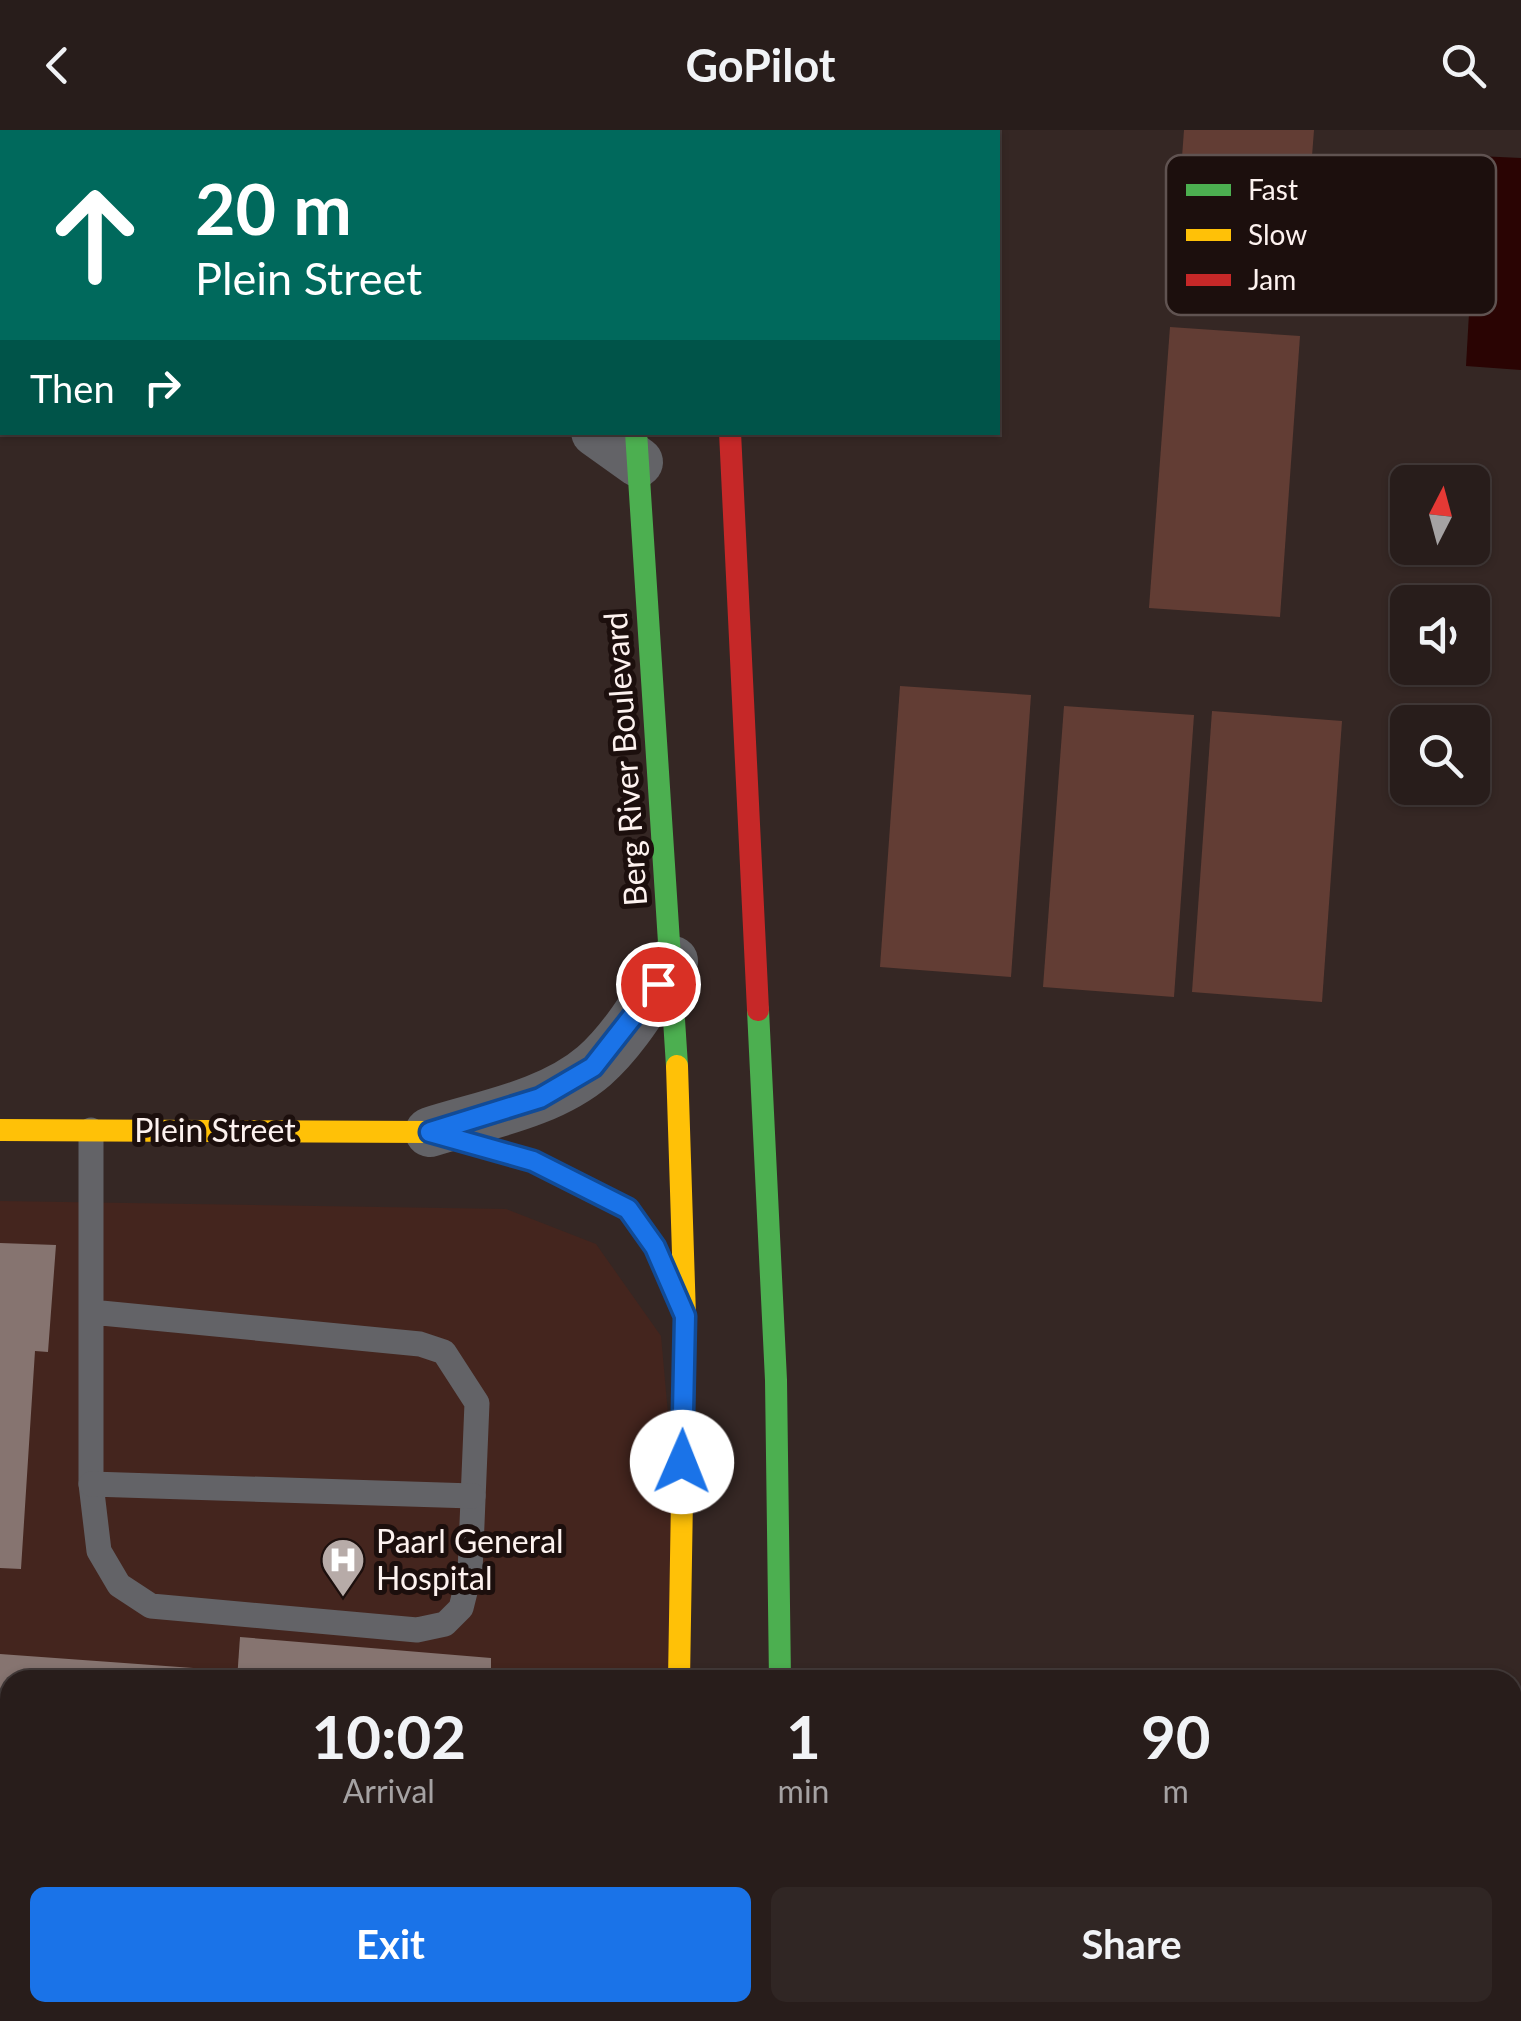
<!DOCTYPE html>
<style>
:root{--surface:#281d1b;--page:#302624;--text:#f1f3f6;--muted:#a5a2a3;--line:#443b3a;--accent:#1a73e8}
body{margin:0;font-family:Lato,sans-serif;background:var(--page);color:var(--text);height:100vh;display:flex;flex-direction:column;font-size:38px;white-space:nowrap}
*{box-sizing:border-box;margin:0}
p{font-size:32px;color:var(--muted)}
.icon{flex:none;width:55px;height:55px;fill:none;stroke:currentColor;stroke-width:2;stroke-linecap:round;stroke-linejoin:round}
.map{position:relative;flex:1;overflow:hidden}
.side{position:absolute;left:0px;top:1540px;width:1522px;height:352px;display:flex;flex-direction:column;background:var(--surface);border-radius:30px 30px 0 0;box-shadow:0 2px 8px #0004,0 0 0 2px var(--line)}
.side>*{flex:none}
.top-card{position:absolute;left:0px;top:0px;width:1000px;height:305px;box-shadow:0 2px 8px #0004,0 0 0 2px var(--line);background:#00695c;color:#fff;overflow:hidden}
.needle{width:65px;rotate:6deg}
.controls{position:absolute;left:1390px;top:335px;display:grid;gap:20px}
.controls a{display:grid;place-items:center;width:100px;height:100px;border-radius:15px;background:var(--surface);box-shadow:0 2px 8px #0004,0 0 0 2px var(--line);font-size:50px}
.pin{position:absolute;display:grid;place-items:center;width:85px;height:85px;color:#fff;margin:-42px;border:5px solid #fff;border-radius:50%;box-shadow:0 2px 10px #0007}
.me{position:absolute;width:110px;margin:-55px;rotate:1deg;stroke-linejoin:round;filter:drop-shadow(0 0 8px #0008)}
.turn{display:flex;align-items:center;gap:35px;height:210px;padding:0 30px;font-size:45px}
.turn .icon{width:130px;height:130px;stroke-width:2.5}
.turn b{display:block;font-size:70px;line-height:85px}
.then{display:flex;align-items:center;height:95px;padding:0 30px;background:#0003;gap:20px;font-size:38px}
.eta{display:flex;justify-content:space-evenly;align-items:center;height:170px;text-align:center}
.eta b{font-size:60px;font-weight:700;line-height:70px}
.action{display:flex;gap:20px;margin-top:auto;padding:20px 30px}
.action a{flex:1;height:115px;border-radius:15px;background:var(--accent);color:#fff;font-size:40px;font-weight:700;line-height:115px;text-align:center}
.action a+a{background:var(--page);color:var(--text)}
header{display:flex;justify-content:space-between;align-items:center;height:130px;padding:0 30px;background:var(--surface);font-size:45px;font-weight:700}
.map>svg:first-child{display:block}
.built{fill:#44251e}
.green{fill:#623d34}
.water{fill:#2a0403}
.building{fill:#867470}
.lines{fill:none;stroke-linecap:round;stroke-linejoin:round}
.lane{stroke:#636367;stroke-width:25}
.street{stroke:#636367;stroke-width:50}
.fast{stroke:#4caf50;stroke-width:22}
.slow{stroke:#ffc107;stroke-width:22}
.jam{stroke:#c62828;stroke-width:22}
.route-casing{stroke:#114b97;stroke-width:25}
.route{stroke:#1a73e8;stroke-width:18}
.labels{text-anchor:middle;stroke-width:10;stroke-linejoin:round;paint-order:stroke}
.street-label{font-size:32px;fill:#fdf2ef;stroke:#1c0f0d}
.poi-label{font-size:32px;fill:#fdf2ef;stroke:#1c0f0d;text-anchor:start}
.key{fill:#1c0f0d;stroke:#605351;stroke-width:2.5}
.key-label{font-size:28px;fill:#fdf2ef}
</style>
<header><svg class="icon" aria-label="back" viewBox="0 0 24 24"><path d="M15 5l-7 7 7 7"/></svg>GoPilot<svg class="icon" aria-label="search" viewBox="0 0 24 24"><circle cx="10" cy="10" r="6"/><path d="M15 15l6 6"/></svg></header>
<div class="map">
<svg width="1521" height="1891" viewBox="0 0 1521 1891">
<rect width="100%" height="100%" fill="#352724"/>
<polygon class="built" points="0,1071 506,1079 596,1114 661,1206 692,1550 10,1550 10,1882 711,1882 711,1891 0,1891"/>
<g class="green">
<polygon points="1184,0 1314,0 1308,78 1179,68"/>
<polygon points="1170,197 1300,206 1280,487 1149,478"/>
<polygon points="900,556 1031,565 1011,847 880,837"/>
<polygon points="1064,576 1194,585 1174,867 1043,857"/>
<polygon points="1212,581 1342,591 1322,872 1192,862"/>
</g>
<polygon class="water" points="1478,26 1521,28 1521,240 1466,236"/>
<g class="building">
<polygon points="0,1113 56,1115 48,1222 35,1221 21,1439 0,1438"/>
<polygon points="240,1507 491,1528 491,1550 237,1550"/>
<polygon points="0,1524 207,1539 206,1550 10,1550 10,1763 0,1762"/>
<polygon points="0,1768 10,1769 10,1882 25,1882 24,1891 0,1891"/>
<polygon points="189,1882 546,1882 545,1891 169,1891 169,1885"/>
</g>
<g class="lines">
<g class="lane">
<polyline points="91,1000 91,1354 99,1421 119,1455 151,1476 417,1500 445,1494 461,1478 470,1442 477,1273 444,1222 420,1214 91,1182"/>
<polyline points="91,1354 473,1366"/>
</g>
<g class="street">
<polyline points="0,258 2,259"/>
<polyline points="596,302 638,332"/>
<path d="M430 1002C483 985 550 974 594 936 626 908 649 866 673 831"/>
</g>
<g class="fast">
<polyline points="715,0 716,2"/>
<polyline points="636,302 677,936"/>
<polyline points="758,880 776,1250 780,1550"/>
<polyline points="673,1882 673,1891"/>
</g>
<g class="slow">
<polyline points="677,936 685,1186 679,1550"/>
<polyline points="0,1000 430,1002 533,1031 628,1079 655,1117 676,1165"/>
</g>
<g class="jam">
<polyline points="622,0 622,2"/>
<polyline points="730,302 758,880"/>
<polyline points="784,1882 784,1891"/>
</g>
</g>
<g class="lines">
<defs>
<polyline id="route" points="658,854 593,937 540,968 430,1002 533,1031 628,1079 655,1117 685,1186 682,1332"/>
</defs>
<use href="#route" class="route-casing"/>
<use href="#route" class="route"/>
</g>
<defs>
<symbol id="hospital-pin" viewBox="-11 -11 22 30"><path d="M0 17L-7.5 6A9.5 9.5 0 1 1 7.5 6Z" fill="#b7aba8" stroke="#1c0f0d"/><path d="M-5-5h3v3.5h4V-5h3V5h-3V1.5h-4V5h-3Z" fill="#fff"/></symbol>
</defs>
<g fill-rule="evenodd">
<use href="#hospital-pin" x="318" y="1405" width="50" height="68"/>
</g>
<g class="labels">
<g class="street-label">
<text transform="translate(626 629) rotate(-94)" y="11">Berg River Boulevard</text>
<text x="215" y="1012">Plein Street</text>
</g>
<g class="poi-label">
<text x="376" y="1423">Paarl General<tspan x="376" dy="37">Hospital</tspan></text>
</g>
</g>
<rect x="1166" y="25" width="330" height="160" rx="15" class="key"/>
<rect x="1186" y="54" width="45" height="12" fill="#4caf50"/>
<rect x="1186" y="99" width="45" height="12" fill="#ffc107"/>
<rect x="1186" y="144" width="45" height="12" fill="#c62828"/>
<g class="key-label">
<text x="1248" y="70">Fast</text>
<text x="1248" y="115">Slow</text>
<text x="1248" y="160">Jam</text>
</g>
</svg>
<div class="controls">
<a><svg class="needle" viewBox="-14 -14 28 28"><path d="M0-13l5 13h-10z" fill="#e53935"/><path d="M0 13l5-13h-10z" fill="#a5a2a3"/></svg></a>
<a><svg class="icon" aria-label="sound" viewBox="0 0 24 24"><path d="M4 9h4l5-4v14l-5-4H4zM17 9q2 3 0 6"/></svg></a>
<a><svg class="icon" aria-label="search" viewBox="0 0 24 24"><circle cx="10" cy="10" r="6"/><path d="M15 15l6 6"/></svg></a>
</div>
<div class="pin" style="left:658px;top:854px;background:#d93025"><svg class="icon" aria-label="arrive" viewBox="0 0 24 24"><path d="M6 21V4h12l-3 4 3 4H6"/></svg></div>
<svg class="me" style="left:682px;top:1332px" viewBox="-20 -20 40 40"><circle r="19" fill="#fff"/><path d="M0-13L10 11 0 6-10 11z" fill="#1a73e8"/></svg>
<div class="top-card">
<div class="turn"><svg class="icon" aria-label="ahead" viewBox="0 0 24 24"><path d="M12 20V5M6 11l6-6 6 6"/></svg><div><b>20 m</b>Plein Street</div></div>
<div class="then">Then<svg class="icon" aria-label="right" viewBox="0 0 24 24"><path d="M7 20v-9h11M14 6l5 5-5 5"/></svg></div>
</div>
<section class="side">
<div class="eta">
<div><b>10:02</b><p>Arrival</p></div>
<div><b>1</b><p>min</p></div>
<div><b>90</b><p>m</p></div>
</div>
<div class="action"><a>Exit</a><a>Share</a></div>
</section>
</div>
